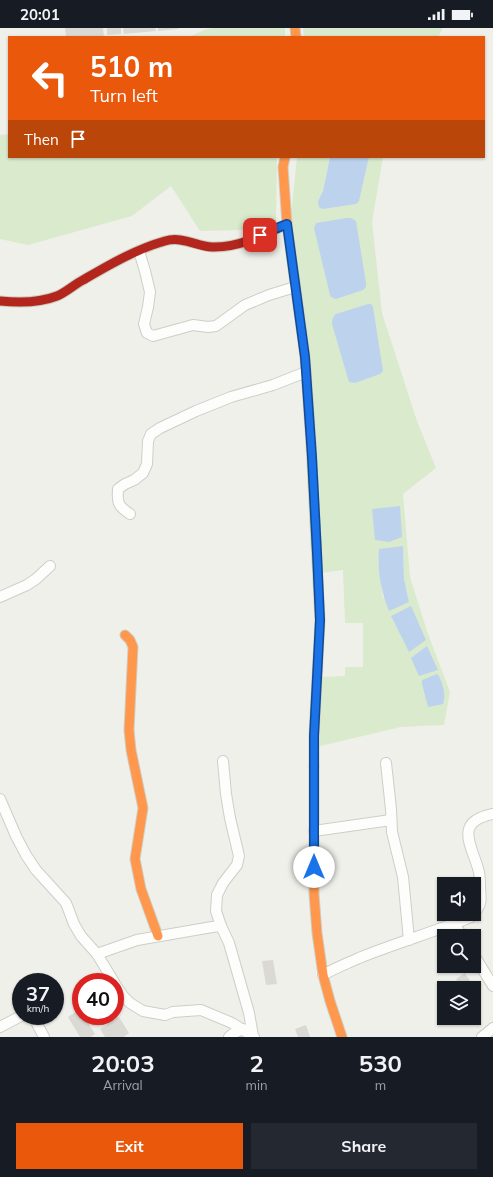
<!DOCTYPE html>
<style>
:root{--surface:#171b24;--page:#242831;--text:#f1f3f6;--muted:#9ea1a6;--accent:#ea580c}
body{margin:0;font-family:Mulish,sans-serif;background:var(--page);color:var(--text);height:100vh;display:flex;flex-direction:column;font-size:15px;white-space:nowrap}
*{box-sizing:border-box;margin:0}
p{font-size:13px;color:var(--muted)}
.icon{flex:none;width:22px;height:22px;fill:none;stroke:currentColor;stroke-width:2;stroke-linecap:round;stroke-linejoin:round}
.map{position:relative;height:1009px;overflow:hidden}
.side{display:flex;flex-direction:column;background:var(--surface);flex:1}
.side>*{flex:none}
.hud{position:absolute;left:8px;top:8px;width:477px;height:122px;border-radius:0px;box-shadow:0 1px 3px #0004;background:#ea580c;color:#fff;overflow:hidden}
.buttons{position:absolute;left:437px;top:849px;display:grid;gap:8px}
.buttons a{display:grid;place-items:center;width:44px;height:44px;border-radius:0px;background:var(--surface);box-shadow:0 1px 3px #0004;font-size:20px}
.speed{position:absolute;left:12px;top:945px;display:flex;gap:8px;font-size:20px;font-weight:700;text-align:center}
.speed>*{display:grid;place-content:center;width:52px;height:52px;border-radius:50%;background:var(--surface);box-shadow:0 1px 3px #0004;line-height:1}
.speed small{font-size:10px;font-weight:400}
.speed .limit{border:6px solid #d22;background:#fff;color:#111}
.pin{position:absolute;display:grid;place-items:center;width:34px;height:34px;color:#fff;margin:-17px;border-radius:8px;box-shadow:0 2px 6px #0006}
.me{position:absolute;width:44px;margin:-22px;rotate:0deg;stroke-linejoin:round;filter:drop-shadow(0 0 3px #0008)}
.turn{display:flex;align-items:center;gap:14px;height:84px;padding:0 16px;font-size:18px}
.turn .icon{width:52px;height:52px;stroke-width:2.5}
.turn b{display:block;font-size:28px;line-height:34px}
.then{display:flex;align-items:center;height:38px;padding:0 16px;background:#0003;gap:8px;font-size:15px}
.eta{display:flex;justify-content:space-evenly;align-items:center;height:68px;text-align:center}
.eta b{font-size:24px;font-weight:700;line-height:28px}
.button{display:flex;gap:8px;margin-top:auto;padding:8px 16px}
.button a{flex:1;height:46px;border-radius:0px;background:var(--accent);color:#fff;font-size:16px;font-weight:700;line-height:46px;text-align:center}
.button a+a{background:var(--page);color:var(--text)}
.status{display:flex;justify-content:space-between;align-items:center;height:28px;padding:0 20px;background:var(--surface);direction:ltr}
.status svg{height:11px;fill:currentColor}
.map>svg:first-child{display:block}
.green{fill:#daeacc;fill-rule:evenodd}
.water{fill:#bdd3ed}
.building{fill:#dad9d3}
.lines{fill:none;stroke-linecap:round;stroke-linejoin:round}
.street-casing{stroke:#cecec8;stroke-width:12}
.fast-casing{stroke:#cfcec2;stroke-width:11}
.slow-casing{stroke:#cfcec2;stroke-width:11}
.jam-casing{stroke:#cfcec2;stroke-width:11}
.street{stroke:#fdfdfc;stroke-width:10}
.fast{stroke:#63d668;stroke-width:9}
.slow{stroke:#ff974d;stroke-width:9}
.jam{stroke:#b3261e;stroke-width:9}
.route-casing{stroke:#114b97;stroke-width:10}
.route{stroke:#1a73e8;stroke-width:7}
</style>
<div class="status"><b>20:01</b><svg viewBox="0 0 49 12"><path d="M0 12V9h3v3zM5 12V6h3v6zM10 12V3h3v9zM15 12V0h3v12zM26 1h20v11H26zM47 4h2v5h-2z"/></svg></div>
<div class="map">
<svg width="493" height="1009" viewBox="0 0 493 1009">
<rect width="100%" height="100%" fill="#f0f0eb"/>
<g class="green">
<polygon points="213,0 285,0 285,9 189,9 204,2"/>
<polygon points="303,0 443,0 438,9 304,9"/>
<polygon points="9,106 9,129 277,129 276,194 242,202 200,203 171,158 132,188 28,217 0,211 0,107"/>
<path d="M297 129H330L323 163 318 173 359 172 369 129H383L372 194 382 285 417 393 436 440 403 466 410 549 427 603 450 664 444 697 401 699 316 719 320 649 345 648V639H363V595H345L343 542 322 545 291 187ZM403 518 404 551 409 574 383 570 378 531Z"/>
</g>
<g class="water">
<polygon points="330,129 369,129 359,173 356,176 323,181 319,179 318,173 323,163"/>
<path d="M347 190H351L356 193 366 255V259L363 262 336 271C331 270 330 268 329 263L314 200 316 195Z"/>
<path d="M368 276H371L373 279 383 343 380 346 355 355 349 354 332 296C332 291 333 289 336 286Z"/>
<polygon points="400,478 402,509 389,514 375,512 372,481"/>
<path d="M403 518 404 551 409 574 389 583C381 564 377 541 379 521Z"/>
<polygon points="411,578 426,612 409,624 391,588"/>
<polygon points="427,618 438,642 419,648 411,630"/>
<path d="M437 646 439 648C443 657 446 666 443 676L428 679 422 656V652Z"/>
</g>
<g class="building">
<polygon points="65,0 103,0 104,8 88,9 66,9"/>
<polygon points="107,0 121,0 121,6 107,7"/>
<polygon points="123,0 155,0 156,3 124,6"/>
<polygon points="158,0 178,0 178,1 158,3"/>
<polygon points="273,932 277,956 266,957 262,933"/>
<polygon points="465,945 477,964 474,966 474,960 461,960 456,951"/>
<polygon points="80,981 81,988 84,988 95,1006 91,1009 80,1009 68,989"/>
<polygon points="119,989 129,1005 124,1009 105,1009 100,1001"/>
<polygon points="306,997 310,1009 298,1009 295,1001"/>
</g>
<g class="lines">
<defs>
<g id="street">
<polyline points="139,223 145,243 150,264 148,279 144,296 147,305 153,308 193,297 208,299 216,298 245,277 269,267 295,259"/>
<path d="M130 486C118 478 117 475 118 461L125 456 134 452 143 445 147 436 148 413 151 406 160 400 196 383 231 369 273 357 306 344"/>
<polyline points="0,569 27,557 36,551 50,538"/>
<polyline points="386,735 391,781 392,804 403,849 409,912"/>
<polyline points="0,771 16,808 26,827 36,842 66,875 74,896 81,908 97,926 114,954"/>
<polyline points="314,803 391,792"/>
<path d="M474 885C482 877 481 871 480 860 480 855 480 849 479 844 473 819 452 794 493 786"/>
<polyline points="454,895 462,908"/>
<polyline points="221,898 216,883 217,867 223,855 237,837 239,828 230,790 226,766 223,733"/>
<polyline points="97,926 137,912 212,899 221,898 229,915 249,985 253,1008"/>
<polyline points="474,927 493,958"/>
<path d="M323 947C335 940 346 936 359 930 396 915 434 904 471 889L473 886"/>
<polyline points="115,956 123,968 130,975 143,983 165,987 173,984 201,982 232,995 254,1009"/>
<polyline points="30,988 34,990 44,1009"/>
<polyline points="0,999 21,988"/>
<polyline points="229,1009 234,1005 243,1001"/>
<polyline points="482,1009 493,1000"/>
</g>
<polyline id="fast" points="311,415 320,592 314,708 314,738"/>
<g id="slow">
<polyline points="295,0 296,9"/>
<polyline points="285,129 283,139 287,196 305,329 311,415"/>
<polyline points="125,607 130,612 133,619 129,702 131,722 143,780 135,831 141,861 158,908"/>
<polyline points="314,738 314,866 317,905 323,947 330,973 342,1009"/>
</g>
<path id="jam" d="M0 273C19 275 39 275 57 268 65 265 75 256 83 252 109 237 136 221 165 213 182 208 196 218 212 219 238 220 264 207 287 196"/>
</defs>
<use href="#street" class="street-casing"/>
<use href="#fast" class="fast-casing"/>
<use href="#slow" class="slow-casing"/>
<use href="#jam" class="jam-casing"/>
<use href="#street" class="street"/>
<use href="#fast" class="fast"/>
<use href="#slow" class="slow"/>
<use href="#jam" class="jam"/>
</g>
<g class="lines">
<defs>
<polyline id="route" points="260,207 287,196 305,329 312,429 317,525 320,592 314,708 314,839"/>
</defs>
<use href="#route" class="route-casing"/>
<use href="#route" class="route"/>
</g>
</svg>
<div class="buttons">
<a><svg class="icon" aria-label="sound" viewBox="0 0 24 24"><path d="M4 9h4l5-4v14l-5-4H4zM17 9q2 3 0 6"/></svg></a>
<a><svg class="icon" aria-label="search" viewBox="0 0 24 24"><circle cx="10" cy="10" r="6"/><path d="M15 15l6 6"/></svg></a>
<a><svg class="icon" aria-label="layers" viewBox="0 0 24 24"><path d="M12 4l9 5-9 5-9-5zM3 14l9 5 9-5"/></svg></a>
</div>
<div class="speed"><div>37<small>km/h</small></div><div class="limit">40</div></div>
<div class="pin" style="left:260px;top:207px;background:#d93025"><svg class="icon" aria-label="arrive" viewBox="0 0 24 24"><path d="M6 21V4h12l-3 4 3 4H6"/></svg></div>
<svg class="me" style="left:314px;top:839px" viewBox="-20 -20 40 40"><circle r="19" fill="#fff"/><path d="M0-13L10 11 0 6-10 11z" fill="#1a73e8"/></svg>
<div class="hud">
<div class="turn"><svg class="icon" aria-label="left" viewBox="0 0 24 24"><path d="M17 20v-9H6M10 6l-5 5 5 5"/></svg><div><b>510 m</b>Turn left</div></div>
<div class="then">Then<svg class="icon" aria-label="arrive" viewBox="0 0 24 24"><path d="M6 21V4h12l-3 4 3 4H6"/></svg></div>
</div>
</div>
<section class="side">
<div class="eta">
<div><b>20:03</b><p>Arrival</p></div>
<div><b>2</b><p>min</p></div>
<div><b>530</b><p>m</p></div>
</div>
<div class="button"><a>Exit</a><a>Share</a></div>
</section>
